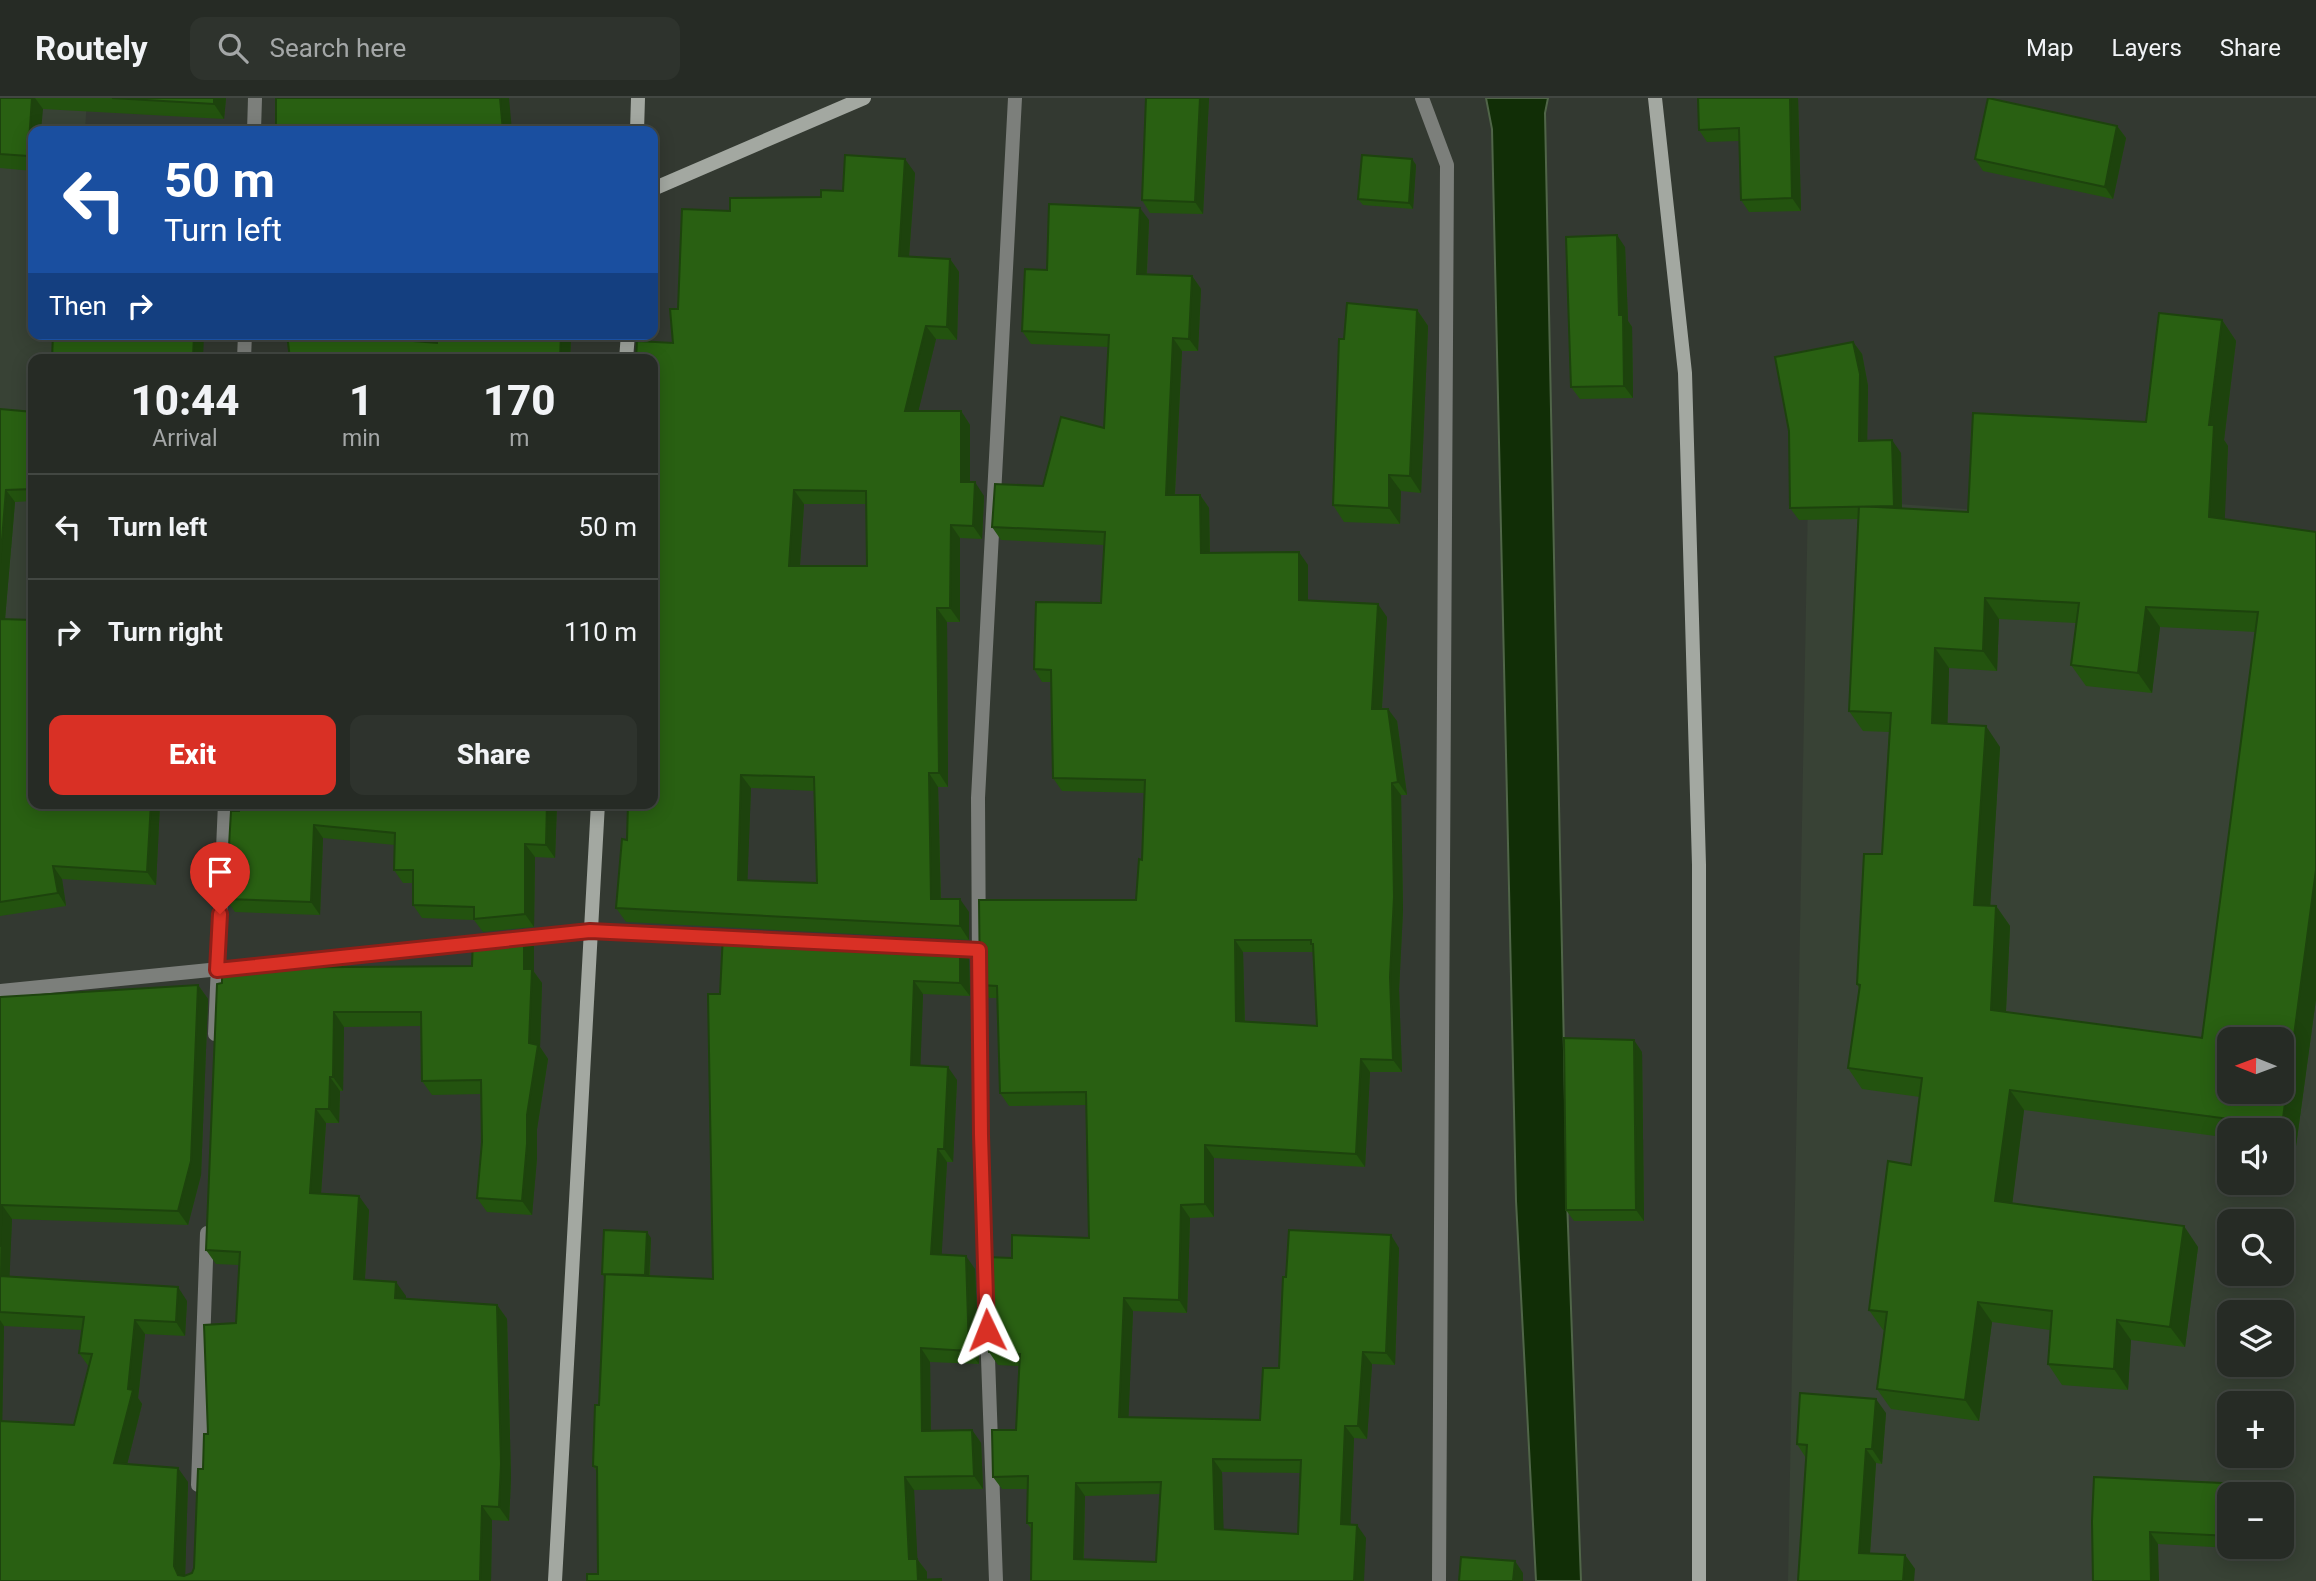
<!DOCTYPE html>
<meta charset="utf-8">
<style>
:root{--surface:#262b25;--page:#2e332d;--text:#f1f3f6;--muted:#a4a7a7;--line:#424742;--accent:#d93025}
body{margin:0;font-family:Roboto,sans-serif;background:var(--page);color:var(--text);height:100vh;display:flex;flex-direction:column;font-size:26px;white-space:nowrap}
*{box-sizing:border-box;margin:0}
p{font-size:23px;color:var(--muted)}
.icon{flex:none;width:38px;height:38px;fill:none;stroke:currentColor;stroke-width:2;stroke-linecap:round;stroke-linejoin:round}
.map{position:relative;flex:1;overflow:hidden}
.drawer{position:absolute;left:28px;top:256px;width:630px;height:455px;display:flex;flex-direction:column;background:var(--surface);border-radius:14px;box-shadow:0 4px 18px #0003,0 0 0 2px var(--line)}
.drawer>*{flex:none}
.banner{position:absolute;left:28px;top:28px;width:630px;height:214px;border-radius:14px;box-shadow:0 4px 18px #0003,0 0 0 2px var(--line);background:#1a4fa0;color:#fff;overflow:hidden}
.needle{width:46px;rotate:271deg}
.controls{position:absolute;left:2217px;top:929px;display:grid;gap:14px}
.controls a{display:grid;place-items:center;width:77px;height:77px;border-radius:14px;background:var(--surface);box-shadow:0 4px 18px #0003,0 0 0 2px var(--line);font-size:35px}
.pin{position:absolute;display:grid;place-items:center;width:60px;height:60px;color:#fff;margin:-72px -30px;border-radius:50% 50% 50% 0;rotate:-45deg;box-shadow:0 0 7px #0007}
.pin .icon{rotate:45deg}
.me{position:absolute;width:77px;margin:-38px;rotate:358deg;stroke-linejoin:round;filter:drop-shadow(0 0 5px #0008)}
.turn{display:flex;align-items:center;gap:24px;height:147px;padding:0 21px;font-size:32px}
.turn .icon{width:91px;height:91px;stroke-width:2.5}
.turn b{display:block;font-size:49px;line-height:60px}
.then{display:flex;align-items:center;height:66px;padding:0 21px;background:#0003;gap:14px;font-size:26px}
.eta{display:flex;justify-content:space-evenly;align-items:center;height:119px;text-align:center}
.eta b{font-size:42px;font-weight:800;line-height:49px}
.action{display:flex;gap:14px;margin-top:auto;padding:14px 21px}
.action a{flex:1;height:80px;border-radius:14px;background:var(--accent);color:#fff;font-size:28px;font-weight:800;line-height:80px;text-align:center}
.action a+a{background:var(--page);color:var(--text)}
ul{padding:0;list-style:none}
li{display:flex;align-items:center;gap:21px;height:105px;padding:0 21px;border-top:2px solid var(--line)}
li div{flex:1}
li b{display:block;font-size:26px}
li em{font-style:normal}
header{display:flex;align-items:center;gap:42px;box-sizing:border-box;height:98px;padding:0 35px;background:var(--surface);border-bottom:2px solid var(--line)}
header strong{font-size:33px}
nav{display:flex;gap:38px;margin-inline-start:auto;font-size:24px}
.search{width:490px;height:63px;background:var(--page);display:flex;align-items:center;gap:18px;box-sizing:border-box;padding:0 24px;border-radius:14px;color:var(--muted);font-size:26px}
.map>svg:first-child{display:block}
.built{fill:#384235;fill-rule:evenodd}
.water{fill:#112e06;stroke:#506548;stroke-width:2}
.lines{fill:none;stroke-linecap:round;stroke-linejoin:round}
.street{stroke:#7c7f7b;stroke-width:14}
.secondary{stroke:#a3a8a1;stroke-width:14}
.wall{fill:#23530f;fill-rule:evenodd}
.shaded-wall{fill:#1d430d}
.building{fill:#296012;stroke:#1d430d;stroke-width:2;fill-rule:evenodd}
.route-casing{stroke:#8d1f18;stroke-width:18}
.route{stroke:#d93025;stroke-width:12}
</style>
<header>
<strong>Routely</strong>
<div class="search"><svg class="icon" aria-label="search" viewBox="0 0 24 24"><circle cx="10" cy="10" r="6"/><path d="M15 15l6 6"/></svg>Search here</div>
<nav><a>Map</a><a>Layers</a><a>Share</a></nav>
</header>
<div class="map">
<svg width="2316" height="1483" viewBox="0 0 2316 1483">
<rect width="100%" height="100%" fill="#333931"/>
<g class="built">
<polygon points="0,0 87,0 85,33 33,33 33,236 69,236 67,261 33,261 33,682 0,720"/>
<path d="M1808 399 2316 438V1483H1788ZM2230 942H2282V994H2230ZM2230 1032H2282V1085H2230ZM2230 1124H2282V1176H2230ZM2230 1214H2282V1267H2230ZM2230 1306H2282V1358H2230ZM2230 1396H2282V1449H2230Z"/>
</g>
<polygon class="water" points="1486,0 1548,0 1545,15 1567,1101 1581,1483 1536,1483 1516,1103 1492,31"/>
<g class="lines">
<g class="street">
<polyline points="1422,0 1447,67 1439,1483"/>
<polyline points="254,33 255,0"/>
<polyline points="244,261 245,236"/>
<polyline points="510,841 590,833 741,841"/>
<polyline points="0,893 490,844"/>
<polyline points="215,936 225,705"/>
<polyline points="198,1387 207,1135"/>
<polyline points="996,1483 980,1037 978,700 1015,0"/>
</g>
<g class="secondary">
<polyline points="1655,0 1685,275 1699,767 1699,1483"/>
<polyline points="637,33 638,0"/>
<polyline points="653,91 864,0"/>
<polyline points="626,261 628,236"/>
<polyline points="555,1483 598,705"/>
</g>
</g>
<g class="wall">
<polygon points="0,0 226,0 224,21 43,11 33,33 33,73 0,70"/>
<polygon points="1146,0 1209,0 1203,116 1150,115 1142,102"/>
<polygon points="1798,0 1801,113 1749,114 1741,102 1739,43 1707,44 1699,32"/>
<polygon points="2117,28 2126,40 2113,101 1983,73 1975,61"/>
<polygon points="1412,61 1416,67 1413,111 1363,107 1358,101"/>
<path d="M915 75 909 159 950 161 959 174 957 242 936 241 918 313H961L970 327V384L984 398 982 441 960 440V524H947L948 689H938L941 801 969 814V842L626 824 616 810 627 742 653 705 673 245 678 211 730 113 821 99ZM804 406H866L867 468H800ZM751 690 815 693 817 785 747 782Z"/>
<path d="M1149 122 1147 176 1192 178 1201 191 1198 253H1182L1175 397H1200L1209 410 1210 454 1308 467V502L1387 519 1382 611 1397 623 1407 697H1401L1403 812 1399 892 1402 974H1370L1365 1069 1214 1060V1119L1190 1120 1187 1215 1133 1213 1128 1320 1260 1322 1279 1270 1286 1179 1399 1150 1395 1267 1372 1266 1367 1341 1354 1340 1350 1427 1366 1440 1031 1483 1032 1432 1027 1425 1028 1391H1002L993 1379 1016 1332 1019 1268 998 1267 989 1254 1012 1160 1089 1140 1086 1007 1009 1008 1000 995 998 900H989L980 887 1136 802 1142 762 1145 695 1062 693 1053 680 1051 584H1042L1034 571 1101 505 1104 447 1001 442 992 429 1043 388 1104 330 1109 249 1031 246 1022 233ZM1243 854H1314L1317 928 1245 924ZM1222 1374 1300 1375 1298 1436 1223 1431ZM1160 1396 1156 1464 1084 1461 1085 1398Z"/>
<polygon points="1625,149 1628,223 1632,229 1633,300 1580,301 1571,289"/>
<polygon points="1417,212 1428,228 1421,395 1401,393 1400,426 1344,424 1333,407 1344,241"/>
<path d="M2222 222 2236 243 2224 342 2228 348 2224 421 2316 434V901L2296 1048 2282 1046V1032H2230V1040L2024 1012 2012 1105 2198 1149 2185 1249 2131 1242 2128 1292 2062 1287 2048 1266 2050 1232 1992 1224 1979 1323 1891 1311 1877 1291 1885 1232H1883L1869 1212 1911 1067 1920 999 1862 991 1848 970 1859 890 1857 886 1882 756 1889 634 1863 633 1849 613 1858 421 1799 422 1790 410 1853 244 1862 256 1868 288 1867 343 1901 355 1902 410 1968 414 2146 324ZM1999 521 2076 525 2071 567 2086 588 2152 595 2160 529 2256 534 2202 940 2006 914 2010 828 1996 808 1990 807 2000 649 1947 626 1949 570 1997 573Z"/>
<polygon points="437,236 576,236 576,240 571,240 570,261 290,261 346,238 437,245"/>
<polygon points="0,311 33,314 33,403 15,404 5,521 33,705 160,705 156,787 62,781 66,808 0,818"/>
<polygon points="239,705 557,705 555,760 535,759 534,829 483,834 474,822 422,820 413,807 413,785 403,785 394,772 395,747 323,740 320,817 235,814 226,801 239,713"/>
<path d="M534 848V874L542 885 540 949 548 961 537 1031V1060L532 1117 487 1114 477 1100 482 1044 481 996 432 997 422 983V928L344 929 343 993H340L339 1025H326L321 1096 369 1112 365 1181 406 1198V1201L497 1207 507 1221 511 1380 509 1423 492 1422 491 1483H0V899L198 887 208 901 201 1077 188 1127 12 1121 9 1179 187 1203 185 1238 145 1236 138 1300 142 1306 127 1366 188 1384 185 1478 192 1475 194 1470 203 1371 208 1336 236 1225 239 1167 216 1166 206 1152 217 886 472 868ZM4 1228 82 1232 79 1255 89 1269 74 1327 2 1323Z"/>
<polygon points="960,848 969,861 970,898 923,896 920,967 957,982 953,1064 947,1064 941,1157 975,1171 979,1266 930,1264 931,1333 972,1332 981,1345 983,1391 914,1392 917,1461 927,1474 927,1482 943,1483 598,1476 597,1374 593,1368 599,1307 605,1180 602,1176 651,1140 650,1178 713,1181 720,896"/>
<polygon points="1642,954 1644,1123 1574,1123 1566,1112"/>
<polygon points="1886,1315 1882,1366 1876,1365 1870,1456 1905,1457 1915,1471 1798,1483 1806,1360 1797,1346"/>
<polygon points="2243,1386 2251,1396 2230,1396 2230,1449 2250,1449 2249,1451 2158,1446 2092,1423"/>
</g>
<g class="shaded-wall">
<polygon points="32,0 35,0 43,11 41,33 33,33 33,66 28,58"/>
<polygon points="214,0 226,0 224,21 214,6"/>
<polygon points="500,0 509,0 512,33 503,33"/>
<polygon points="1200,0 1209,0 1203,116 1195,104"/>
<polygon points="1790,0 1798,0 1801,113 1792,100"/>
<polygon points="2117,28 2126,40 2113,101 2105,89"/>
<polygon points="905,61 915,75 908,172 899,158"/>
<polygon points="1412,61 1416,67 1413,111 1409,105"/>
<polygon points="1140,110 1149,122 1146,189 1137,176"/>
<polygon points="1617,137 1625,149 1628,223 1632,229 1633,300 1624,288 1619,217"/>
<polygon points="950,161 959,174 957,242 947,229"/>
<polygon points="1192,178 1201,191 1198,253 1189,241"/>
<polygon points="1417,212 1428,228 1421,395 1410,378"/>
<polygon points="2222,222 2236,243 2224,342 2228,348 2224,439 2209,419 2209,327"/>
<polygon points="926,228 936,241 915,327 905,313"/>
<polygon points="194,236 204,236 203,261 193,261"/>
<polygon points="561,236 568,236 571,240 570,261 560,261"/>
<polygon points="1173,240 1182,253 1174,410 1166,397"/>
<polygon points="1853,244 1862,256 1868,288 1867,355 1859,343"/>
<polygon points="961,313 970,327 970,397 961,384"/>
<polygon points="1892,342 1901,355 1902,420 1894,408"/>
<polygon points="1389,377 1401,393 1400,426 1389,410"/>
<polygon points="975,384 984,398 982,441 973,428"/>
<polygon points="6,392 15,404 4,533 0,527 0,467"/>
<polygon points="794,392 804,406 799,481 789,468"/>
<polygon points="1200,397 1209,410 1210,467 1201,455"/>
<polygon points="951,427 960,440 960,524 950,510"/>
<polygon points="1299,454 1308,467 1308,515 1299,502"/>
<polygon points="1985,500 1999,521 1997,573 1983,553"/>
<polygon points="1378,506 1387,519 1381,624 1372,611"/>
<polygon points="2146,509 2160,529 2152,595 2138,575"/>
<polygon points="937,510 947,524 948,689 939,675"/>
<polygon points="1935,550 1949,570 1947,645 1932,625"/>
<polygon points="1388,611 1397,623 1407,697 1398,684"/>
<polygon points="1986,628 2000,649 1989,827 1974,807"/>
<polygon points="929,675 938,689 941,814 931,801"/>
<polygon points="741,677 751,690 747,795 738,782"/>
<polygon points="1392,685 1401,697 1403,812 1399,892 1402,974 1393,962 1390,879"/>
<polygon points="151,705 160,705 156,787 147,774"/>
<polygon points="547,705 557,705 555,760 546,747"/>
<polygon points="314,727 323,740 320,817 311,804"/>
<polygon points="525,746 535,759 534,829 525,816"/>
<polygon points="53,768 62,781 66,808 58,795"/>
<polygon points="2316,772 2316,901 2296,1048 2282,1028"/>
<polygon points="960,801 969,814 969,842 960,828"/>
<polygon points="1996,808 2010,828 2005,932 1991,912"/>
<polygon points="524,834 534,848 534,874 542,885 540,949 548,961 537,1031 537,1060 532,1117 522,1103 529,945 524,871"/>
<polygon points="1235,842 1243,854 1245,936 1236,923"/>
<polygon points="960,848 969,861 970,898 960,885"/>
<polygon points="914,883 923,896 920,980 911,967"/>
<polygon points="198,887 208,901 201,1077 188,1127 178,1113"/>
<polygon points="334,914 344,929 343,993 333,979"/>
<polygon points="1634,942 1642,954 1644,1123 1636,1112"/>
<polygon points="1361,961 1370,974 1365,1069 1356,1056"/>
<polygon points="948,969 957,982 953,1064 944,1051"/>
<polygon points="330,979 340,993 339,1025 329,1011"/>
<polygon points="2010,992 2024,1012 2010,1124 1995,1103"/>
<polygon points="316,1011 326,1025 320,1109 310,1095"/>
<polygon points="1205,1047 1214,1060 1214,1119 1205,1106"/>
<polygon points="938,1051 947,1064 941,1169 931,1156"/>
<polygon points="359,1098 369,1112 364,1195 354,1181"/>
<polygon points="2,1107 12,1121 9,1192 0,1180"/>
<polygon points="1181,1107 1190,1120 1187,1215 1179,1202"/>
<polygon points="2184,1128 2198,1149 2185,1249 2170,1229"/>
<polygon points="647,1134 651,1140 649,1183 645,1177"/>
<polygon points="1391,1137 1399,1150 1395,1267 1386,1255"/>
<polygon points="966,1158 975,1171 979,1266 969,1253"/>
<polygon points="396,1184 406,1198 405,1214 395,1200"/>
<polygon points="178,1189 187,1203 185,1238 176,1224"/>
<polygon points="1124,1200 1133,1213 1128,1332 1119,1319"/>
<polygon points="1978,1204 1992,1224 1979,1323 1965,1302"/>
<polygon points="497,1207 507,1221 511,1380 509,1423 499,1409"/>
<polygon points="0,1222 4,1228 2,1337 0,1335"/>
<polygon points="135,1222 145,1236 138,1300 142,1306 124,1379 114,1365 128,1291"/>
<polygon points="2117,1222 2131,1242 2128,1292 2114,1271"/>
<polygon points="921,1250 930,1264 931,1346 922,1333"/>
<polygon points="1363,1254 1372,1266 1367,1341 1358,1328"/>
<polygon points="1876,1301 1886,1315 1882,1366 1872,1351"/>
<polygon points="1345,1328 1354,1340 1350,1439 1341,1426"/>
<polygon points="972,1332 981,1345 983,1391 974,1378"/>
<polygon points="1866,1351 1876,1365 1869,1469 1859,1455"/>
<polygon points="1213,1361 1222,1374 1224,1444 1215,1431"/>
<polygon points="178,1370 188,1384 185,1483 178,1477 174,1468"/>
<polygon points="905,1379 914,1392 918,1472 917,1461 927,1474 927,1483 918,1483 909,1461"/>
<polygon points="1076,1385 1085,1398 1083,1474 1074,1461"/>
<polygon points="2243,1386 2251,1396 2243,1396"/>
<polygon points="482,1408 492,1422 491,1483 480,1483"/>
<polygon points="1357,1427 1366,1440 1364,1483 1354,1483"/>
<polygon points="2150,1434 2158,1446 2159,1483 2151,1483"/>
<polygon points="1905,1457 1915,1471 1914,1483 1903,1483"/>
<polygon points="1515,1463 1523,1475 1523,1483 1513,1483"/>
</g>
<g class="building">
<polygon points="0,0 32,0 28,58 0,56"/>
<polygon points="112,0 214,0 214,6"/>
<polygon points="276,0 500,0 503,33 276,33"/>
<polygon points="1146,0 1200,0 1195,104 1142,102"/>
<polygon points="1698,0 1790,0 1792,100 1741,102 1739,30 1699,32"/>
<polygon points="1988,0 2117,28 2105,89 1975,61"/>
<path d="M845 57 905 61 899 158 950 161 947 229 926 228 905 313H961V384H975L973 428 951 427 950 510H937L939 675H929L931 801H960V828L616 810 622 741 627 742 628 705H653V261H636L637 243 673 245 670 211H678L682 111 730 113V100L821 99V92L843 93ZM794 392 866 393 867 468H789ZM741 677 814 679 817 785 738 782Z"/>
<polygon points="1362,57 1412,61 1409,105 1358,101"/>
<path d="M1049 106 1140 110 1137 176 1192 178 1189 241 1173 240 1166 397H1200L1201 455 1299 454V502L1378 506 1372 611H1388L1398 684 1392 685 1394 799 1390 879 1393 962 1361 961 1356 1056 1205 1047V1106L1181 1107 1179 1202 1124 1200 1119 1319 1260 1322 1263 1270H1279L1283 1179H1286L1289 1132 1391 1137 1386 1255 1363 1254 1358 1328H1345L1341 1426 1357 1427 1354 1483H1031L1032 1425H1027L1028 1378 993 1379 992 1332H1016L1020 1256 989 1254 986 1159 1012 1160V1137L1089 1140 1086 994 1000 995 997 888 980 887 979 802H1136L1139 761 1142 762 1145 682 1053 680 1051 572 1034 571 1036 504 1101 505 1105 434 992 429 995 386 1043 388 1061 319 1104 330 1109 237 1022 233 1025 171 1047 172ZM1235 842H1311V846H1313L1317 928 1236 923ZM1213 1361 1301 1362 1298 1436 1215 1431ZM1161 1384 1156 1464 1074 1461 1076 1385Z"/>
<polygon points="1617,137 1619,217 1623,217 1624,288 1571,289 1566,139"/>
<polygon points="1347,205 1417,212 1410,378 1389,377 1389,410 1333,407 1339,241 1344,241"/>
<path d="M2159 215 2222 222 2209 327H2214L2209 419 2316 434V772L2282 1028 2010 992 1995 1103 2184 1128 2170 1229 2117 1222 2114 1271 2048 1266 2052 1213 1978 1204 1965 1302 1877 1291 1887 1214 1869 1212 1888 1063 1911 1067 1922 980 1848 970 1860 887 1857 886 1864 756H1882L1891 615 1849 613 1859 408 1968 414 1973 315 2146 324ZM1985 500 2079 505 2071 567 2138 575 2146 509 2258 514 2202 940 1991 912 1996 808 1974 807 1986 628 1932 625 1935 550 1983 553ZM2230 942H2282V994H2230Z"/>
<polygon points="53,236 194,236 193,261 52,261"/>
<polygon points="287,236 339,236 339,237 437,245 437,236 561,236 560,261 290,261"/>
<polygon points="1853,244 1860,276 1859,343 1892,342 1894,408 1790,410 1789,333 1775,259"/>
<polygon points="0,311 33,314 33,391 6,392 0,467"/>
<polygon points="0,521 33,522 33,705 151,705 147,774 53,768 58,795 0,804"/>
<polygon points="239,705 547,705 546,747 525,746 525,816 474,821 474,809 413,807 413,772 394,772 395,735 314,727 311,804 226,801 231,713 239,713"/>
<polygon points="524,834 524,871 532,871 529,945 538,947 527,1017 527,1046 522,1103 477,1100 482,1044 481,982 422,983 421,914 334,914 333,979 330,979 329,1011 316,1011 310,1095 359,1098 354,1181 396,1184 395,1200 497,1207 501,1366 499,1409 482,1408 480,1483 0,1483 0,1323 74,1327 92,1256 79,1255 84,1219 0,1214 0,1178 178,1189 176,1224 135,1222 128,1291 133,1292 114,1365 178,1370 174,1468 178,1477 184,1478 192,1475 194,1470 198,1371 203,1371 204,1336 208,1336 204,1227 236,1225 240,1154 206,1152 217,886 222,885 222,870 472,868 473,839"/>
<polygon points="723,837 960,848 960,885 914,883 911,967 948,969 944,1051 938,1051 931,1156 966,1158 969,1253 921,1250 922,1333 972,1332 974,1378 905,1379 909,1461 917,1461 918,1482 941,1481 941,1483 587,1483 587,1476 598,1476 597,1369 593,1368 595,1307 599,1307 605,1176 713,1181 708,896 720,896"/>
<polygon points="198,887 191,1063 178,1113 2,1107 0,1149 0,899"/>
<polygon points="1564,940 1634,942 1636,1112 1566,1112"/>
<polygon points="604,1132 647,1134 645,1177 602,1176"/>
<polygon points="1800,1295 1876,1301 1872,1351 1866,1351 1859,1455 1905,1457 1903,1483 1798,1483 1807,1347 1797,1346"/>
<polygon points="2094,1379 2243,1386 2243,1396 2230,1396 2230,1438 2150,1434 2151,1483 2093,1483 2092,1423"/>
<polygon points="1461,1459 1515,1463 1513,1483 1459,1483"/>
</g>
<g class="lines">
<defs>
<polyline id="route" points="220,816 217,872 590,833 979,852 981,1037 987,1232"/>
</defs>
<use href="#route" class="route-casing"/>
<use href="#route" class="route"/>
</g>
</svg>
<div class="controls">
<a><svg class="needle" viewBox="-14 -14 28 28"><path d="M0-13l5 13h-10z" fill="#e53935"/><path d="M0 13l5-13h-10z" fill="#a4a7a7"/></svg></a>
<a><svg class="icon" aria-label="sound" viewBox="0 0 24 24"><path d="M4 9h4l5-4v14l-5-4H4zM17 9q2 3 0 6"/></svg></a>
<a><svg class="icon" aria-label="search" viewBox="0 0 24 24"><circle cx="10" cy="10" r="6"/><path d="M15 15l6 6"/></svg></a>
<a><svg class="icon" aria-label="layers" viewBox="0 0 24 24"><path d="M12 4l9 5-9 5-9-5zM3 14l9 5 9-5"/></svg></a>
<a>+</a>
<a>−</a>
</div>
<div class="pin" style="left:220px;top:816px;background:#d93025"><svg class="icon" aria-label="arrive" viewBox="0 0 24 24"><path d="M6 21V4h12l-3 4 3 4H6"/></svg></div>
<svg class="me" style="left:987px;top:1232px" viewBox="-20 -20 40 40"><path d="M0-17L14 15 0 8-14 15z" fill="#d93025" stroke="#fff" stroke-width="4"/></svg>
<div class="banner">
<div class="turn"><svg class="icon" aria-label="left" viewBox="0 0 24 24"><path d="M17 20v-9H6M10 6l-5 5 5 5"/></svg><div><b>50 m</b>Turn left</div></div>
<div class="then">Then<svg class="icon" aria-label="right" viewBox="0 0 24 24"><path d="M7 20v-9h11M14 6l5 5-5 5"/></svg></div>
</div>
<section class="drawer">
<div class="eta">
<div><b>10:44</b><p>Arrival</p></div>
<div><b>1</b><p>min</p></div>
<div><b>170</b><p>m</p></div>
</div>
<ul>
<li><svg class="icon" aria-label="left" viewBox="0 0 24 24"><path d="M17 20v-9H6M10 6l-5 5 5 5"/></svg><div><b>Turn left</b></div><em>50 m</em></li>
<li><svg class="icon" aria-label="right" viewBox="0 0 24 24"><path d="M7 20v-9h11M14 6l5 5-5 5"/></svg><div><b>Turn right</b></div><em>110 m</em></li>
</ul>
<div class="action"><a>Exit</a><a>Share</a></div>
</section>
</div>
